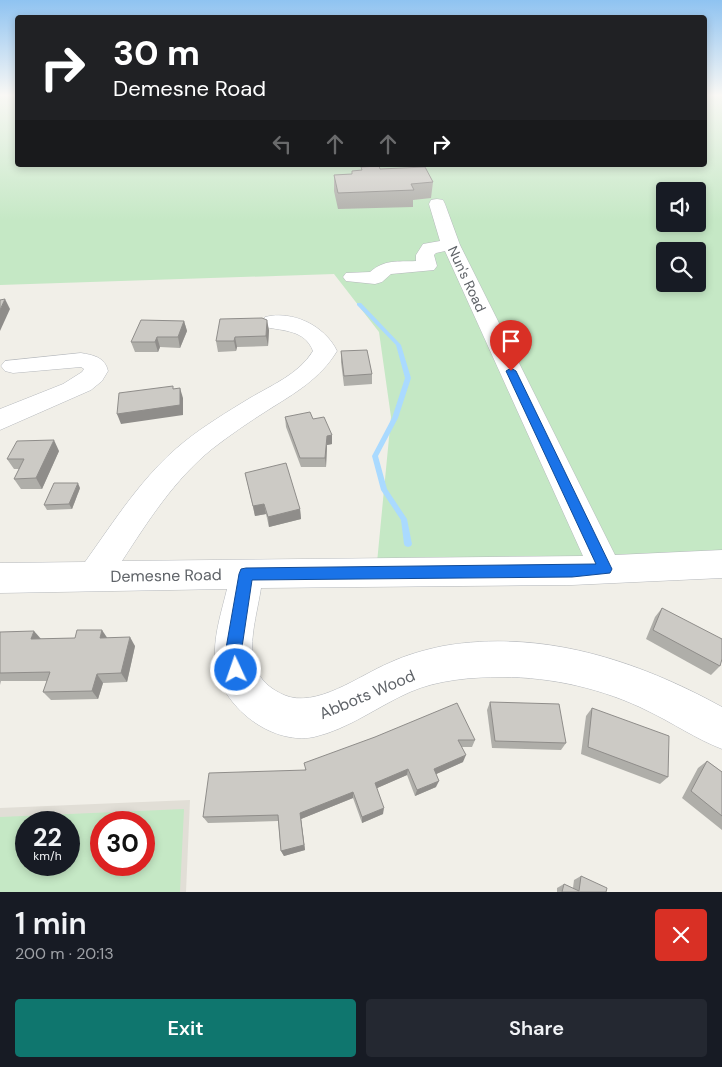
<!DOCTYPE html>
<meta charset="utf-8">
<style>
:root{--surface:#171b24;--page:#242831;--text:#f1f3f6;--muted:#9ea1a6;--accent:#0f766e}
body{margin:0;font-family:"DM Sans",sans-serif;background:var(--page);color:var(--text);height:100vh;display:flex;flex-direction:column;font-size:19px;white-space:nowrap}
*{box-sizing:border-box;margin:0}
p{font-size:16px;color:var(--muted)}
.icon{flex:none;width:28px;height:28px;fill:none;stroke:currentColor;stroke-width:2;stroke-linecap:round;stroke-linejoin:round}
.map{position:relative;height:892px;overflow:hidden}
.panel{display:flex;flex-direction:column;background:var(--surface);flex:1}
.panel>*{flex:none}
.banner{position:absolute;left:15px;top:15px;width:692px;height:152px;border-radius:5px;box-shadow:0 2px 8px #0003;background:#202124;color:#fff;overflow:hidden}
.controls{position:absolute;left:656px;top:182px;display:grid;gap:10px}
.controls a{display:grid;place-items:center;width:50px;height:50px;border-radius:5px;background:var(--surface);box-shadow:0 2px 8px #0003;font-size:25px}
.speed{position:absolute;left:15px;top:811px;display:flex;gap:10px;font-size:25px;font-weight:700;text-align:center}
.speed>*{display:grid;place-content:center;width:65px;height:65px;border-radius:50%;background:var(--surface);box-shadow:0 2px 8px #0003;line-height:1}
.speed small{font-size:12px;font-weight:400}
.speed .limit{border:8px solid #d22;background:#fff;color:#111}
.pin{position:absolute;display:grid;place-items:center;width:42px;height:42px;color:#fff;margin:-51px -21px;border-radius:50% 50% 50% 0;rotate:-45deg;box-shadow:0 0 5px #0007}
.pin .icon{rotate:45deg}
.me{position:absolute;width:55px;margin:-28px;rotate:357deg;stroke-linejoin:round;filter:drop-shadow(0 0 4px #0008)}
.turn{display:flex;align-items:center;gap:18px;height:105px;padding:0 15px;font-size:22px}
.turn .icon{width:65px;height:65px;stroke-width:2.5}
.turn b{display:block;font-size:35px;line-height:42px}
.lanes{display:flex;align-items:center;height:48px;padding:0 15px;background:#0003;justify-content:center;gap:25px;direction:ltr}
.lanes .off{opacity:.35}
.round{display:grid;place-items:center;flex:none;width:52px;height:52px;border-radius:5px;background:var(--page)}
.overview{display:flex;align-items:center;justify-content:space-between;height:85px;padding:0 15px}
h1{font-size:30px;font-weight:600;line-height:38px}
.cta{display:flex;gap:10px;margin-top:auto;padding:10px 15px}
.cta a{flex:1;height:58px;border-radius:5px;background:var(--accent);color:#fff;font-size:20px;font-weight:600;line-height:58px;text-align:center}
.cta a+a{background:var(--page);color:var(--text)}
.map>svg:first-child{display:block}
.education{fill:#e1ded6;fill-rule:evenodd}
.green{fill:#c5e8c5;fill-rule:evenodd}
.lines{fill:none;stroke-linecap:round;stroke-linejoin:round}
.stream{fill:#aadaff;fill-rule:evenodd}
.minor-casing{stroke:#b5b8bc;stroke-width:1}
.minor{fill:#fff;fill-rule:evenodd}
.wall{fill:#afaea9}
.shaded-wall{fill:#8f8d8a}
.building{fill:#cccac5;stroke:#8f8d8a}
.route{fill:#1a73e8;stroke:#114b97}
.labels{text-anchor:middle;stroke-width:4;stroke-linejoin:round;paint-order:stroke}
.street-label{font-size:14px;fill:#5f6368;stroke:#fff}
.near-street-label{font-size:16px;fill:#5f6368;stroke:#fff}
</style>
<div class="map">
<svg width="722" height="892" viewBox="0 0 722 892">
<rect width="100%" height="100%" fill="#f1efe8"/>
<path class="education" d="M190 800 186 892H0V808ZM26 822H69V865H26ZM101 822H144V865H101Z"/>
<g class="green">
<path d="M0 96H17L18 165H705V96H722V564L376 573 391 417 379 332 334 274 0 285ZM665 191H698V224H665ZM665 251H698V284H665Z"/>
<path d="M184 809 180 892H0V817ZM26 822H69V865H26ZM101 822H144V865H101Z"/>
</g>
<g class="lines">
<polygon class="stream" points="357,303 361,303 401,345 411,378 398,418 378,456 387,489 407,519 412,544 411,546 408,547 405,546 404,544 401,520 381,490 372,456 392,418 405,378 396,345 357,305"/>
<defs>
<g id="minor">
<path d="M437 199 443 200 445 204 460 245 615 555 722 550V578L572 585 261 588C255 628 236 674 284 695 316 709 360 675 389 663 406 655 424 650 443 646 541 629 637 660 722 707V749C696 739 673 723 648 711 604 689 552 677 502 677 472 677 437 680 410 692 378 706 349 729 314 737 269 746 215 702 215 656 214 634 222 610 227 589L0 593V563L85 562C115 520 143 475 184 442 204 426 227 412 250 398 272 385 299 374 313 351 305 330 284 331 265 327L262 322 265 317C293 310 325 326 337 351 320 379 295 393 268 410 249 422 230 435 212 449 174 480 148 521 122 561L583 556 445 251 436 253 434 255 437 266 434 270 391 274 382 282 375 284 346 281 343 277 346 273 370 272C385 259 397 262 416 261V255L423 244 440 241 429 204 431 200Z"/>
<path d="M81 353C93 355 105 357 108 371L102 381 91 390 0 430V409L63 384 82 372 84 369 81 367 13 373 5 371 1 366 5 361Z"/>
</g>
</defs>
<use href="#minor" class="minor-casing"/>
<use href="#minor" class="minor"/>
</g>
<g class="wall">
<polygon points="361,167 380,169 433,182 431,198 413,200 413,207 338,209 334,191 334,175 352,174 352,171 361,170"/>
<polygon points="184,321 187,331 180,348 160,347 158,352 135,352 131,342"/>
<polygon points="269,330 268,346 237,347 236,351 218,352 216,341"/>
<polygon points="341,351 372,374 372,384 344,386 341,362"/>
<polygon points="285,417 313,419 332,435 332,444 327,445 326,467 301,467 286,427"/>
<polygon points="59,451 42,489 21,489 14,479 19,469 14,469 7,459"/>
<polygon points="245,473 300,509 301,519 269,527 266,514 255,516"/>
<polygon points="80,488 72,509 47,510 44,505"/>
<polygon points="662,608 720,666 711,675 646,639 655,617"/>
<polygon points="0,632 40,639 107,638 135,646 127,682 103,683 98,699 51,700 43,692 47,681 1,681 0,685"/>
<polygon points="490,702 566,743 561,750 492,748 487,710"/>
<polygon points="592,708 668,777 660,784 581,754 586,716"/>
<polygon points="375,737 475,740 472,747 462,747 463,762 436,774 436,787 415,796 407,775 377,788 383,814 362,823 353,798 301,819 305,850 284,856 281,851 278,821 208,823 203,817"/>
<polygon points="707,761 722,772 722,830 682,798 698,768"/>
<polygon points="581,876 606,892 557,892 557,888 564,884 573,888 574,880"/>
</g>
<g class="shaded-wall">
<polygon points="5,299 10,309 0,331 0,310"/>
<polygon points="267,320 269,330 268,346 266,336"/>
<polygon points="184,321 187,331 180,348 178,337"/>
<polygon points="157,337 160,347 158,352 155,342"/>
<polygon points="235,337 237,347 236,351 234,341"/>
<polygon points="180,388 183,398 183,415 121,424 117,414"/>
<polygon points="332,435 332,444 327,445 326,467 325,458 327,436"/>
<polygon points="54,440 59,451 42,489 36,478"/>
<polygon points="78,483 80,488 72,509 69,504"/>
<polygon points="264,504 266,514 255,516 253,506"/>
<polygon points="300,509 301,519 269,527 268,517"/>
<polygon points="102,630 108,639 100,638"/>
<polygon points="34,631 42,640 31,639"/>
<polygon points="130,637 135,646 127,682 121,673"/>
<polygon points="97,674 103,683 98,699 92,691"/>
<polygon points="466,755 463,762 432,776 434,769"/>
<polygon points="408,769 407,775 375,789 375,783"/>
<polygon points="439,781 436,787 415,796 417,790"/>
<polygon points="353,792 353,798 301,819 305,850 284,856 281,851 300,813"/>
<polygon points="384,808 383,814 362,823 362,817"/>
</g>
<g class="building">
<polygon points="379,166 380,169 425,167 433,182 411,184 414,190 338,193 334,175 352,174 352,171 362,170 361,167"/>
<polygon points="5,299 0,310 0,300"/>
<polygon points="262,318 267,320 266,336 235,337 234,341 216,341 220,319"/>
<polygon points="141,320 184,321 178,337 157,337 155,342 131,342"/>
<polygon points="367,350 372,374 344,376 341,351"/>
<polygon points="173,386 173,389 180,388 180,405 117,414 119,393"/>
<polygon points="310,412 313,419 324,417 332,435 327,436 325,458 300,458 285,417"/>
<polygon points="54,440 36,478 14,479 24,459 7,459 17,441"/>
<polygon points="286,463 300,509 268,517 264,504 253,506 245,473"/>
<polygon points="54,483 78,483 69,504 44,505"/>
<polygon points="662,608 722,639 722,659 720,666 653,630"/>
<polygon points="77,630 102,630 100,638 130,637 121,673 97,674 92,691 43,692 50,672 0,673 0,632 34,631 31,639 75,638"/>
<polygon points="490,702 559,704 566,743 495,741"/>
<polygon points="457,703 475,740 458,740 466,755 434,769 439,781 417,790 408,769 375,783 384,808 362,817 353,792 300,813 304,845 281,851 278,815 203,817 209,773 306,770 304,763 375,737"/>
<polygon points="592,708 669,736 668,777 588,747"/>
<polygon points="707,761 722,772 722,816 691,791"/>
<polygon points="581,876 607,888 606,892 562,892 564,884 579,891"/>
</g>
<linearGradient id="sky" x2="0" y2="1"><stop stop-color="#8fc3f1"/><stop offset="0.43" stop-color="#f9f8f5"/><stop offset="1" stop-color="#f9f8f5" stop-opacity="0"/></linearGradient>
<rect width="722" height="221" fill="url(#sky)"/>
<polygon class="route" points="511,368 516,371 610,565 612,569 610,573 572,577 252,580 241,654 243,670 241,675 236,678 230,675 225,654 239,574 241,569 246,568 596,564 506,371"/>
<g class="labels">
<g class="street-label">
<text transform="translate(467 279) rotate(65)" y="5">Nun's Road</text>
</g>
<g class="near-street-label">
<text transform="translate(166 575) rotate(-1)" y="6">Demesne Road</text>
<text transform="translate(367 694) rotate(-23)" y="6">Abbots Wood</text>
</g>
</g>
</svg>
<div class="controls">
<a><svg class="icon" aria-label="sound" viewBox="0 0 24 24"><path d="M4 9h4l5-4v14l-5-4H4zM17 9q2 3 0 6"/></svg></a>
<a><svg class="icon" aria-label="search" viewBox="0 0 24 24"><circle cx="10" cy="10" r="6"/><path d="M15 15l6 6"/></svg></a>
</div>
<div class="speed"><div>22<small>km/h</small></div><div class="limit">30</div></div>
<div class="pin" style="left:511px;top:371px;background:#d93025"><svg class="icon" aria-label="arrive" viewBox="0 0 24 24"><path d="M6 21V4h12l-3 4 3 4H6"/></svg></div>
<svg class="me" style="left:236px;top:670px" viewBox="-20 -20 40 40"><circle r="17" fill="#1a73e8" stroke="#fff" stroke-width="3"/><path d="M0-11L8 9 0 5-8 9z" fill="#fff"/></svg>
<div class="banner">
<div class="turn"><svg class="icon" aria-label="right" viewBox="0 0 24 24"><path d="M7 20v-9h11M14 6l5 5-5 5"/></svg><div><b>30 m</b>Demesne Road</div></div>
<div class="lanes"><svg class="icon off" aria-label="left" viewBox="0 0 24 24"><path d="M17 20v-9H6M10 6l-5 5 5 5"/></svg><svg class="icon off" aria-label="ahead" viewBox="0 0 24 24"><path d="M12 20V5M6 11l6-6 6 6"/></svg><svg class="icon off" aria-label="ahead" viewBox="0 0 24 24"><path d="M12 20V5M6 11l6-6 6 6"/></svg><svg class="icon" aria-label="right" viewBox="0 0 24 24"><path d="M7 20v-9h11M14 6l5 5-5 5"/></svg></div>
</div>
</div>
<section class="panel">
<div class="overview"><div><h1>1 min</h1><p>200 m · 20:13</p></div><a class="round" style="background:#d93025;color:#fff"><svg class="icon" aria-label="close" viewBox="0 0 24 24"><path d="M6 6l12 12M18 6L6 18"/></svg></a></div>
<div class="cta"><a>Exit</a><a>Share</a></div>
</section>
